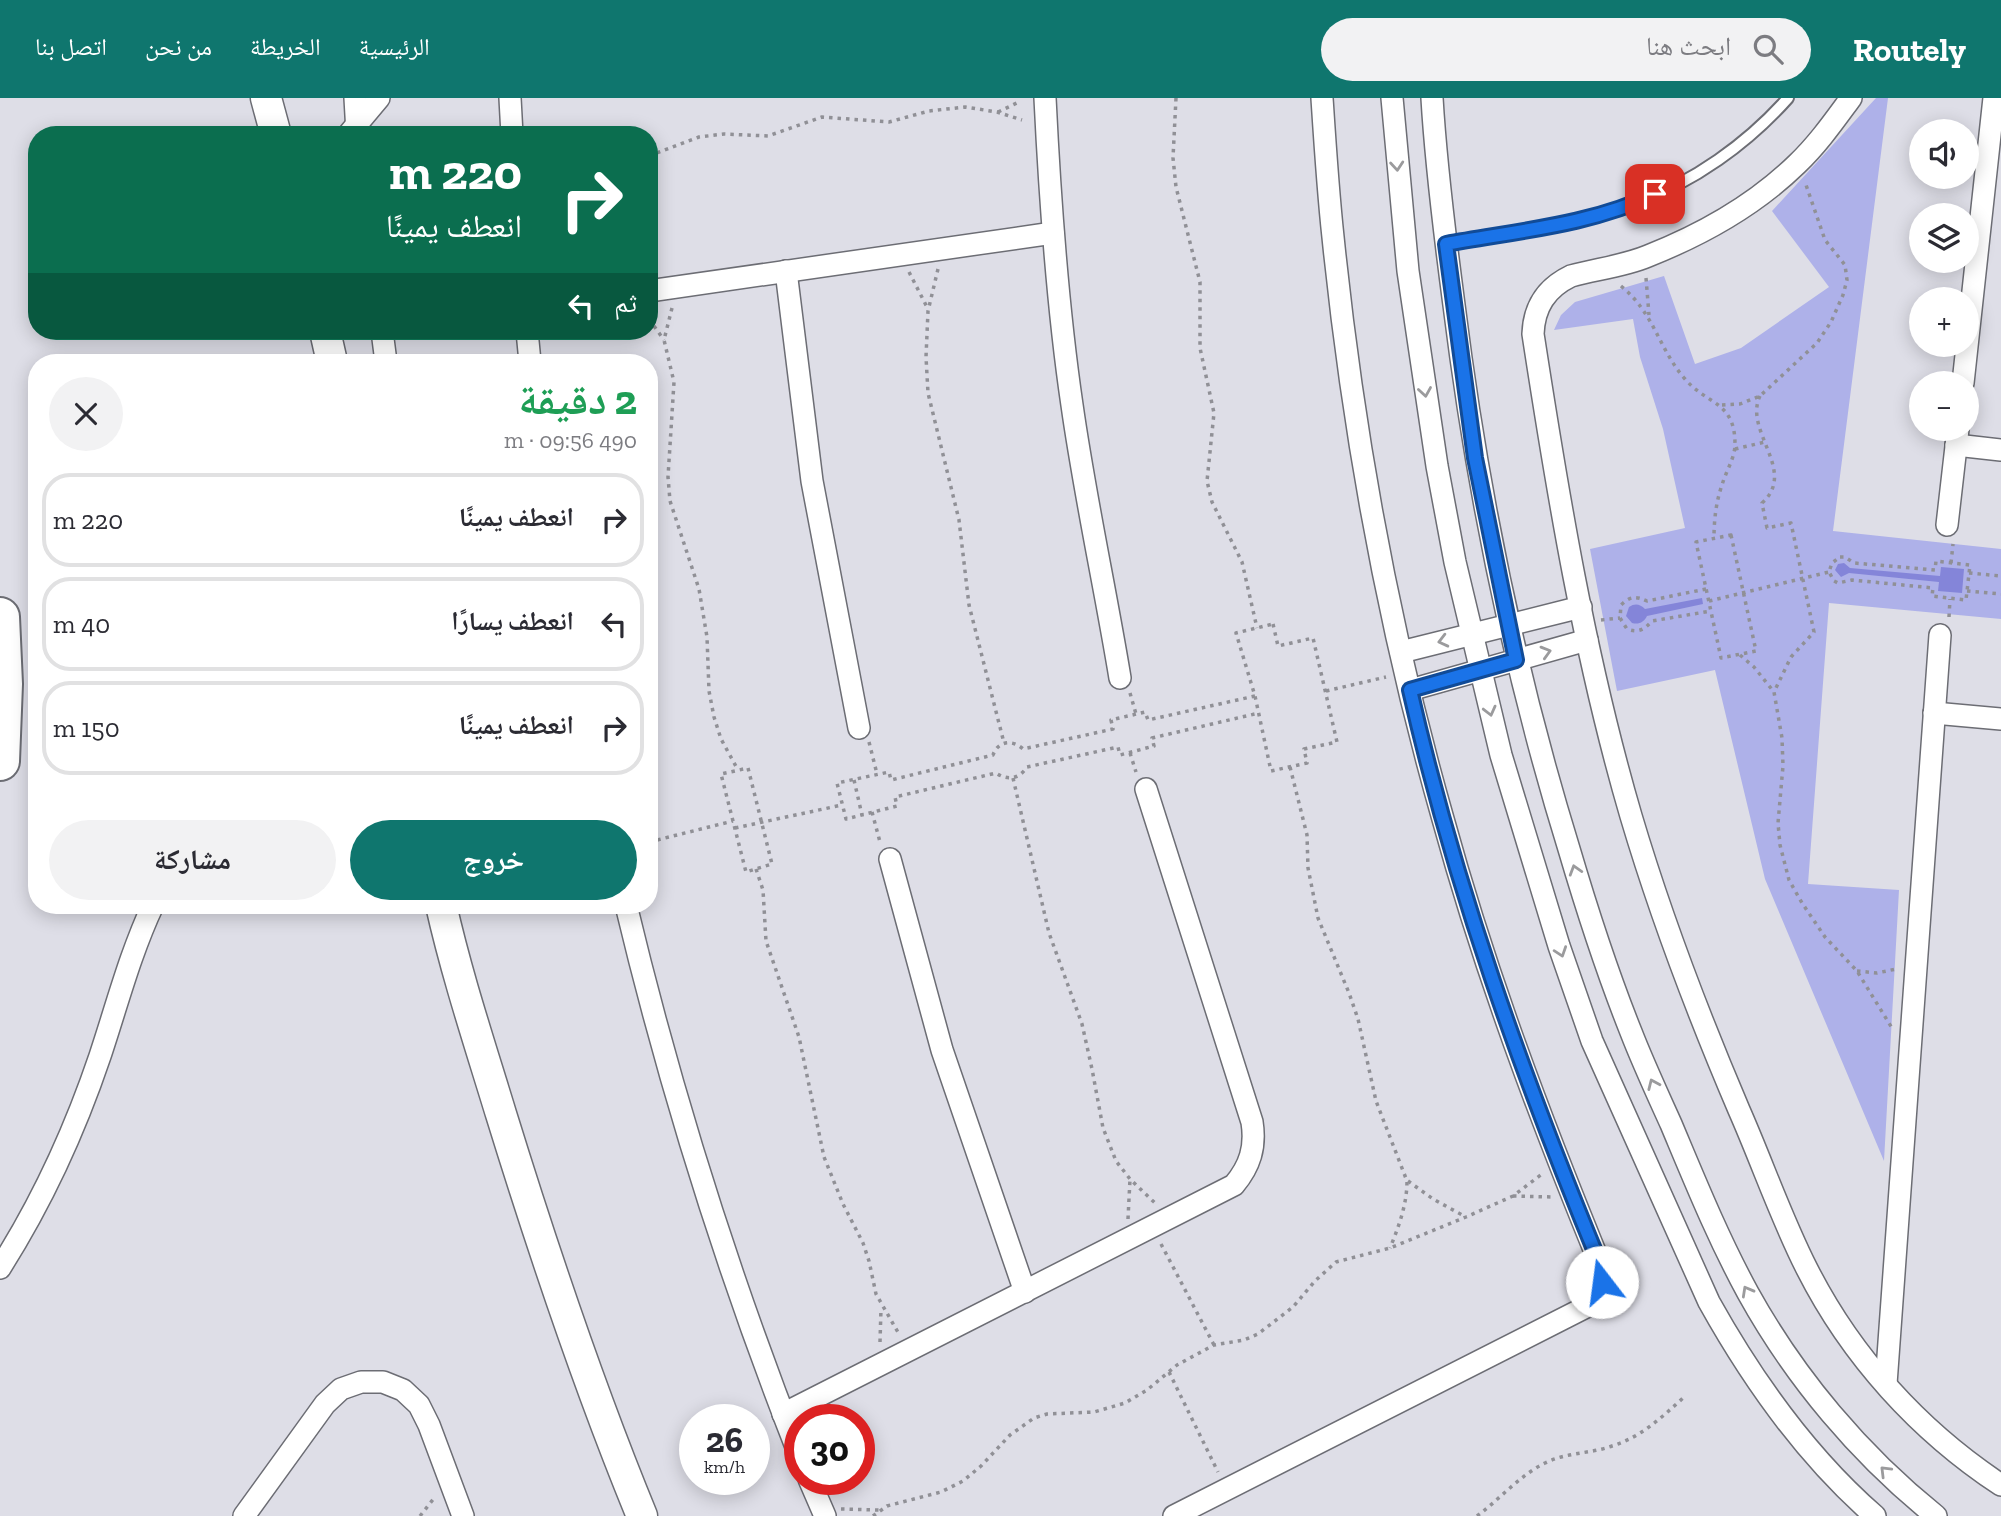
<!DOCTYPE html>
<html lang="ar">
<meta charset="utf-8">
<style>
:root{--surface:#fff;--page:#f2f2f3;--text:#2b2b33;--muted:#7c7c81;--line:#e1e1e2;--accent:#0f766e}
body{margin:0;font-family:"Zilla Slab","Noto Naskh Arabic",serif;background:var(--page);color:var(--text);direction:rtl;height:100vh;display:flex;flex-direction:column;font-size:26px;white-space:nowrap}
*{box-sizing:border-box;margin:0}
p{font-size:23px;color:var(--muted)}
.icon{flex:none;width:38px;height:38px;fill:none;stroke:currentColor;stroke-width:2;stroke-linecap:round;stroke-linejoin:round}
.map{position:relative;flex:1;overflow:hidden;direction:ltr}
.side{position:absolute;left:28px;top:256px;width:630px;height:560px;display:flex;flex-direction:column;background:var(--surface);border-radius:28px;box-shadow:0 4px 18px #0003;direction:rtl}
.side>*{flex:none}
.banner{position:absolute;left:28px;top:28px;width:630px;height:214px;border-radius:28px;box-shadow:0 4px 18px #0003;direction:rtl;background:#0b6e4f;color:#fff;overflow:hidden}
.buttons{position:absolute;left:1909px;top:21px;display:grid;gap:14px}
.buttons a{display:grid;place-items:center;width:70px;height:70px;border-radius:50%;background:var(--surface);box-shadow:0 4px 18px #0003;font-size:35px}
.speed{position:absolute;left:679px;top:1306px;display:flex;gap:14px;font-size:35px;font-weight:700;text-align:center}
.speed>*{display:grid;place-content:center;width:91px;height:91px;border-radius:50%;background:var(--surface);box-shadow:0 4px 18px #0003;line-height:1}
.speed small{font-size:18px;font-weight:400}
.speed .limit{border:10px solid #d22;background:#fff;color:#111}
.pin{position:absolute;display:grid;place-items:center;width:60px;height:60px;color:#fff;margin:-30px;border-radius:14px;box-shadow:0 4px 10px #0006}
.me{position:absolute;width:77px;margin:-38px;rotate:345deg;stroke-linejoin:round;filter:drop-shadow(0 0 5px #0008)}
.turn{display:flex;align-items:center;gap:24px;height:147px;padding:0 21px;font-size:32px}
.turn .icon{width:91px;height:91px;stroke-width:2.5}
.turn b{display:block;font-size:49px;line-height:60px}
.then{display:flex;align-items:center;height:66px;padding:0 21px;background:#0003;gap:14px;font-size:26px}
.round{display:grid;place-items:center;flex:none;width:74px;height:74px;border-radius:37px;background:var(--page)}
.headline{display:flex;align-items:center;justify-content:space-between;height:119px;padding:0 21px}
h1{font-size:42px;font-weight:700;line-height:52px;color:#1e9e55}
.primary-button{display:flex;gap:14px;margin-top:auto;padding:14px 21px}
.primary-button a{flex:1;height:80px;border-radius:42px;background:var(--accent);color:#fff;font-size:28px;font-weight:700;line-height:80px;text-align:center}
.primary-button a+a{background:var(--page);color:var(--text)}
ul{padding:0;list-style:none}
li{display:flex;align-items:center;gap:21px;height:94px;margin:0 14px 10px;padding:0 7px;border:4px solid var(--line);border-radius:28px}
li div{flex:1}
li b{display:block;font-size:26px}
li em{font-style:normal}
header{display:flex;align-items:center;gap:42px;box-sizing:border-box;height:98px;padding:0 35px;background:var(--accent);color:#fff}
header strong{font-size:33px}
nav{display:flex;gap:38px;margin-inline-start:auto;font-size:24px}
.search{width:490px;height:63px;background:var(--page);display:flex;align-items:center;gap:18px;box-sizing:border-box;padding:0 24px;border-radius:38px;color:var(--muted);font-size:26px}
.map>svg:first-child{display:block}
.green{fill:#aeb1e9}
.water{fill:#8485d9}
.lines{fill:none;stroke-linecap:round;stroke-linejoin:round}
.lane-casing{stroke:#6c6d74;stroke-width:14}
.street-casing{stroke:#6c6d74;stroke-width:24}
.secondary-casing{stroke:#6c6d74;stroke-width:33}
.highway-casing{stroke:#6c6d74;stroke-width:42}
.path{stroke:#909096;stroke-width:3.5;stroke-dasharray:3.5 5;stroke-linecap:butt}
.lane{stroke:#fff;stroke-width:10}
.street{stroke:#fff;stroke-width:21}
.secondary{stroke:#fff;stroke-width:30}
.highway{stroke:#fff;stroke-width:38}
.oneway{stroke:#9b9b9d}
.route-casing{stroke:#114b97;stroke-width:18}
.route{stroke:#1a73e8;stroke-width:12}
</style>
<header>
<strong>Routely</strong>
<div class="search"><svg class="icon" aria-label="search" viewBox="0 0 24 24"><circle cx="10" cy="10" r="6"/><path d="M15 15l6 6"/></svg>ابحث هنا</div>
<nav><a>الرئيسية</a><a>الخريطة</a><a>من نحن</a><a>اتصل بنا</a></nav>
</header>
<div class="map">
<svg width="2001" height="1418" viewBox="0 0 2001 1418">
<rect width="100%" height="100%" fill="#dedee7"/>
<polygon class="green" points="1876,0 1888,0 1833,433 2001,451 2001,521 1829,505 1808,786 1899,792 1884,1063 1765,781 1715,572 1617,593 1590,451 1685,430 1663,331 1640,259 1633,221 1554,232 1561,217 1575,204 1664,178 1695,266 1741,250 1829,189 1772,113"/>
<g class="water">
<polygon points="1844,465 1850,470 1940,478 1941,469 1964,471 1962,495 1938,493 1939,484 1849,475 1841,479 1835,472 1838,466"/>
<path d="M1702 500 1703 506 1647 518C1644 524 1639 527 1632 525L1626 518 1629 509C1635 505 1640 506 1645 511Z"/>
</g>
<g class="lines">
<defs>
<path id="lane" d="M1446 146C1509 135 1574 127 1635 105 1693 85 1748 45 1788 0"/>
<g id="street">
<polyline points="355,0 357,35"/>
<polyline points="510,0 512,37"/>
<path d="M1045 0C1050 103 1057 205 1072 307 1085 399 1105 489 1120 580"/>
<path d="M1392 0 1408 173 1437 368 1455 464 1501 657 1559 848 1592 943 1709 1204C1753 1283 1806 1358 1875 1418"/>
<path d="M1432 0C1436 69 1445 139 1454 207 1477 392 1514 573 1569 751 1587 812 1607 874 1631 934 1643 965 1657 995 1671 1026 1695 1083 1718 1140 1748 1195 1795 1280 1860 1357 1936 1418"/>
<path d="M1851 0C1834 23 1818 46 1797 66 1756 106 1701 137 1648 158 1624 168 1597 171 1571 178 1546 190 1534 209 1533 236 1558 398 1585 561 1631 718 1661 819 1698 916 1739 1012 1762 1064 1781 1120 1807 1171 1851 1258 1919 1333 2001 1387"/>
<polyline points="348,37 379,0"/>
<polyline points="786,173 812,383 859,630"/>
<polyline points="649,193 1053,135"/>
<polyline points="382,233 386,264"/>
<polyline points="527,233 530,264"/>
<polyline points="1963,285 1994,0"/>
<polyline points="1956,347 2001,352"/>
<polyline points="1947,427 1958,331"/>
<polyline points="1401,554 1581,509"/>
<polyline points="1410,592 1587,542"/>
<polyline points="1934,615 2001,621"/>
<polyline points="890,761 942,952 1025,1194"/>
<path d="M626 807C671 995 729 1179 800 1359"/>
<path d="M0 1170C42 1104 75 1032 100 958 117 907 130 856 153 807"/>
<polyline points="1886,1286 1940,537"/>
<path d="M783 1316 1234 1087C1250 1068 1256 1049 1252 1024L1146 691"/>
<polyline points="809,1381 825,1418"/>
<polyline points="244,1418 325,1306 341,1291 361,1284 383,1284 403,1292 419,1307 429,1327 463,1418"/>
<path d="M1174 1418 1586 1209C1601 1198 1605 1185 1600 1166 1540 1020 1485 874 1443 721 1389 532 1353 335 1333 139 1328 93 1325 46 1322 0"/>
</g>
<g id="secondary">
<polyline points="266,0 276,37"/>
<polyline points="325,233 332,264"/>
<path d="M441 807C457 878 480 947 501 1016 543 1152 588 1287 642 1418"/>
</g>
<polyline id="highway" points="0,519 3,586 0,663"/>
</defs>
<use href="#lane" class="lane-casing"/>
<use href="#street" class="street-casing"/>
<use href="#secondary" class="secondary-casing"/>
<use href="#highway" class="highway-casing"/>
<g class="path">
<polyline points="1176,0 1173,60 1176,89 1200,184 1200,250 1214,315 1207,383 1212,404 1242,464 1257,530"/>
<polyline points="998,14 1021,3"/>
<polyline points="649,58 699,39 724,36 768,38 822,19 889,24 929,13 965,9 997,14 1022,22"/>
<polyline points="938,171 928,213 926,259 928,295 959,422 969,507 1004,645"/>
<polyline points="909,174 928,211"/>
<polyline points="1646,180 1649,217"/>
<path d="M1621 188C1655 216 1658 250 1685 281 1707 307 1735 303 1735 346 1735 360 1726 373 1722 387 1716 404 1714 422 1714 440"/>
<polyline points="672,210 664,242 674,284 668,379 670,403 699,491 707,539 709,593 714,619 721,641 738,672"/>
<polyline points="649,221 664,242"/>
<path d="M1760 298C1743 333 1798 373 1762 405L1767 430 1791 425 1814 534 1791 559 1774 594 1782 640 1783 668 1778 725 1780 747 1789 782 1802 805 1825 839 1857 873 1892 930"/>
<polyline points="1722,307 1740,306 1760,298 1817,245 1831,224 1843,197 1847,182 1845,167 1825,142 1805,84"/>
<polyline points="1735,351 1765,344"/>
<polygon points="1731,437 1756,553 1721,560 1696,444"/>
<polygon points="1840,459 1845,459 1854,465 1935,472 1936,463 1970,467 1966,502 1932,498 1933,490 1852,482 1838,485 1834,483 1829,474 1832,465"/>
<polyline points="1951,465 1953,446"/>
<polyline points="1969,475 2001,478"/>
<path d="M1706 491 1647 503C1636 498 1630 498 1621 507L1620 520 1627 531C1638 535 1644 532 1652 523L1711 513"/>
<polyline points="1967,493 2001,496"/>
<polyline points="1709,503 1829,474"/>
<polyline points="1949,519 1950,501"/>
<polyline points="1601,522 1620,520"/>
<polygon points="1273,526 1278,548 1313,540 1337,644 1304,651 1307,665 1271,673 1255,598 1236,535"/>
<polyline points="1740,557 1754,569 1774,594"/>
<polyline points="1326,593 1386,579"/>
<polyline points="1130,595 1136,616"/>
<path d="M1255 598 1148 622 1145 614 1111 622 1113 631 1023 651C1012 641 998 643 993 657L891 682 889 674 837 685 846 721 897 708 895 699 996 675C1008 683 1019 681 1027 669L1118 649 1120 657 1154 648 1152 640 1259 615"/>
<polyline points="869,644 877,676"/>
<polyline points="1130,655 1136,674"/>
<path d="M1290 669 1307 737 1308 770 1318 820 1349 895 1358 921 1376 1003 1407 1083C1407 1106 1399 1128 1390 1150"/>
<polygon points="748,670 772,766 746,774 721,676"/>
<polyline points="1013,680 1049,835 1082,926 1092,971 1103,1030 1116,1063 1130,1081 1156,1106"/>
<polyline points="854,682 862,717"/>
<polyline points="872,714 880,744"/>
<polyline points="735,730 842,707"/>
<polyline points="649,744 733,723"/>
<polyline points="756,771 763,792 766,843 799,939 824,1059 843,1106 863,1145 869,1163 876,1196 899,1236"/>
<polyline points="1857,873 1877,875 1896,871"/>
<polyline points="1408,1083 1433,1101 1466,1119"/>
<polyline points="1513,1098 1553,1099"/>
<polyline points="1128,1121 1130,1081"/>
<polyline points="1161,1146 1214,1247"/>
<polyline points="880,1244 881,1210"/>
<polyline points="1169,1274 1218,1374"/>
<polyline points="841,1411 879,1412"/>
<polyline points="420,1418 435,1399"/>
<polyline points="873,1418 887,1408 941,1394 963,1383 981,1368 1010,1337 1034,1320 1047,1316 1094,1314 1125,1305 1147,1292 1177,1267 1214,1247 1244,1242 1258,1236 1293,1209 1315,1183 1336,1164 1390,1150 1466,1119 1513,1098 1542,1076"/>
<path d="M1477 1418C1500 1401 1519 1378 1545 1365 1567 1354 1590 1356 1612 1348 1641 1339 1661 1320 1683 1300"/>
</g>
<use href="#lane" class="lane"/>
<use href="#street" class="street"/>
<use href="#secondary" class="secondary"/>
<use href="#highway" class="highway"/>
</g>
<defs><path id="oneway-chevron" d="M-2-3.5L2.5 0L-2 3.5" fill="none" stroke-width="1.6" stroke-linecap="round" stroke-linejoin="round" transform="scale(1.75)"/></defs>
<g class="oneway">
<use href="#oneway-chevron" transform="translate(1397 68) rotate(85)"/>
<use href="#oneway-chevron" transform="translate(1425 294) rotate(81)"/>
<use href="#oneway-chevron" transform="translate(1443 543) rotate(166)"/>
<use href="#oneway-chevron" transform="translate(1546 554) rotate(-16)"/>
<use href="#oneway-chevron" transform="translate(1490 613) rotate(76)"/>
<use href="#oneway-chevron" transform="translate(1575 772) rotate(-107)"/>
<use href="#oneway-chevron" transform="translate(1561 854) rotate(71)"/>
<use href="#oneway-chevron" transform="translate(1653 986) rotate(-114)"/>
<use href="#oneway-chevron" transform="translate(1747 1193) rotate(-119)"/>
<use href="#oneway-chevron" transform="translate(1885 1373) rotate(-135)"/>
</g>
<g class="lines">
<defs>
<path id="route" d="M1602 1184 1600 1166C1523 979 1455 790 1410 592L1516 562 1475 360 1446 146C1516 133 1591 127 1655 96"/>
</defs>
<use href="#route" class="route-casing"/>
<use href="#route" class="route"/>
</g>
</svg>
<div class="buttons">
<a><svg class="icon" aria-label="sound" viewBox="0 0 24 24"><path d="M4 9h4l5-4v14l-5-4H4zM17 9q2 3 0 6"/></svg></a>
<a><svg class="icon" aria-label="layers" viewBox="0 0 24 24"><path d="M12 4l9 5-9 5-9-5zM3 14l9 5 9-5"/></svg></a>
<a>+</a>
<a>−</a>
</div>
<div class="speed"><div>26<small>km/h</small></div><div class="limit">30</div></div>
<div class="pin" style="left:1655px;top:96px;background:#d93025"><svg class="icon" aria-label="arrive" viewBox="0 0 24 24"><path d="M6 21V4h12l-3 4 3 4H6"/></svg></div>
<svg class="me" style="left:1602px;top:1184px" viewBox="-20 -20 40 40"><circle r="19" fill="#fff"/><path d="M0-13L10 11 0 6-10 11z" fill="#1a73e8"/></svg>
<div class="banner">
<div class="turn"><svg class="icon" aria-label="right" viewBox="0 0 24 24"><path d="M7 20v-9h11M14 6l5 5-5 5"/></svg><div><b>220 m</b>انعطف يمينًا</div></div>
<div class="then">ثم<svg class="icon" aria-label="left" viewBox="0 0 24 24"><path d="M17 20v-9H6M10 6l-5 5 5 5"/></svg></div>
</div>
<section class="side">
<div class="headline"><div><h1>2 دقيقة</h1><p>490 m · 09:56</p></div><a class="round"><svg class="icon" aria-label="close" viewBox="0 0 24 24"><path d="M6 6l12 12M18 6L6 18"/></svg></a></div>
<ul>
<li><svg class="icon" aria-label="right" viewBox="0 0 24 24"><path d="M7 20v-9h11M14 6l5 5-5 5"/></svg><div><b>انعطف يمينًا</b></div><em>220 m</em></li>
<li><svg class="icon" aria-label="left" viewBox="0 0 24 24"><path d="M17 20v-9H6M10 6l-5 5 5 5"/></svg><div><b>انعطف يسارًا</b></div><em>40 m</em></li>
<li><svg class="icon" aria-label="right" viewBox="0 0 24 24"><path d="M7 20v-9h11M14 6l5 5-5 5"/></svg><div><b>انعطف يمينًا</b></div><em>150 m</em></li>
</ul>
<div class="primary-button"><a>خروج</a><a>مشاركة</a></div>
</section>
</div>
